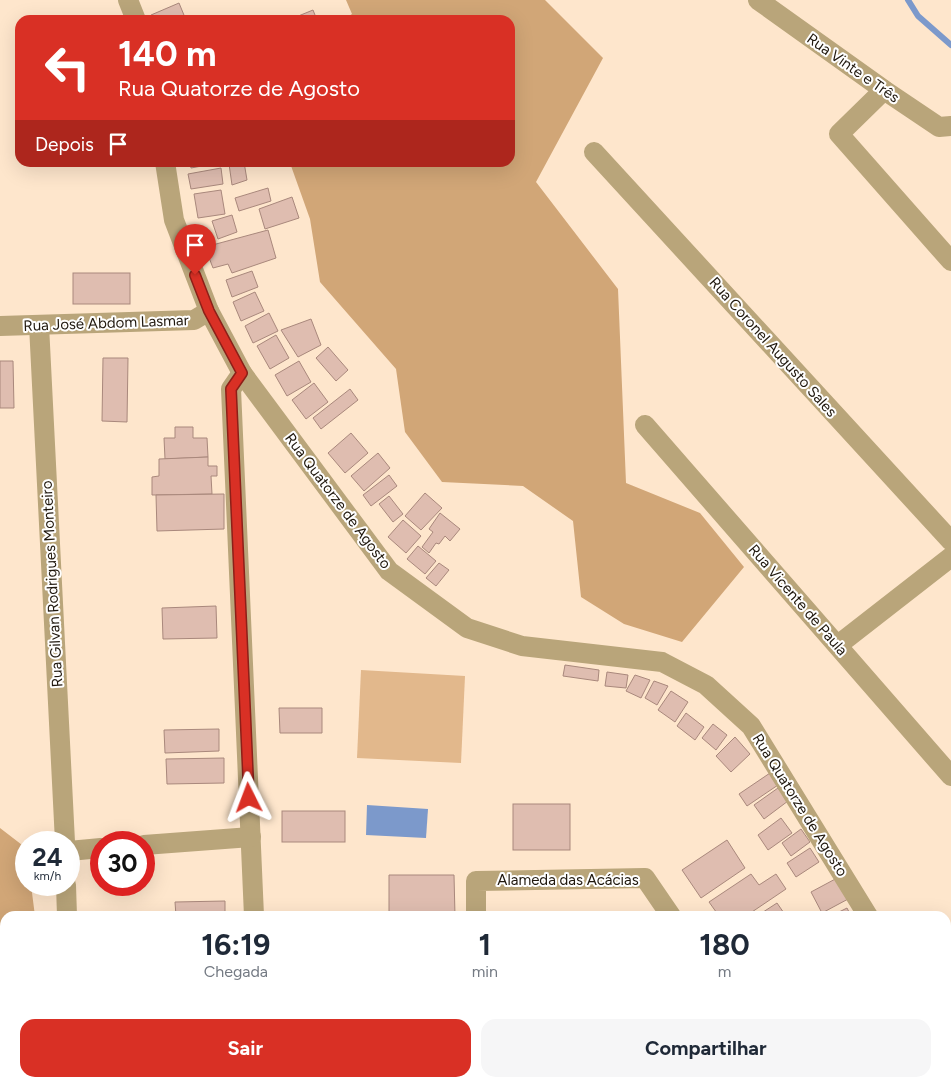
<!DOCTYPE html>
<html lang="pt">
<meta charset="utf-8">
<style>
:root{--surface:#fff;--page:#f6f6f7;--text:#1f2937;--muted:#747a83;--accent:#d93025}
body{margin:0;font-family:Figtree,sans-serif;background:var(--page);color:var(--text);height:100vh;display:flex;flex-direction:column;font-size:19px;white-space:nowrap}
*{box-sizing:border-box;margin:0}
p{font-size:16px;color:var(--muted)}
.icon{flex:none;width:28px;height:28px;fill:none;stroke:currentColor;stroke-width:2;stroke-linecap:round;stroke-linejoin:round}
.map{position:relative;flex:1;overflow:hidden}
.details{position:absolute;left:0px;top:911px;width:951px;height:176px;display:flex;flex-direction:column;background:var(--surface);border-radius:15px 15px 0 0;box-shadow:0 5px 20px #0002}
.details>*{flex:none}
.top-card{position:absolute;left:15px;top:15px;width:500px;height:152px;border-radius:15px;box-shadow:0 5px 20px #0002;background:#d93025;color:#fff;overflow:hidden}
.speed{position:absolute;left:15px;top:831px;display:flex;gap:10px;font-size:25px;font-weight:700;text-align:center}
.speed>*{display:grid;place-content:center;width:65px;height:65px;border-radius:50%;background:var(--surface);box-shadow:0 5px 20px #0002;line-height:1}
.speed small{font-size:12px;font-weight:400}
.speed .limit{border:8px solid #d22;background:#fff;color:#111}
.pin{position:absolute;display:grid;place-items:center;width:42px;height:42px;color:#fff;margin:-51px -21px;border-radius:50% 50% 50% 0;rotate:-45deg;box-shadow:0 0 5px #0007}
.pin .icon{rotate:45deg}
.me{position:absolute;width:55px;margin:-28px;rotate:357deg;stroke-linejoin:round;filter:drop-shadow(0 0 4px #0008)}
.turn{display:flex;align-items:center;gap:18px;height:105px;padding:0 20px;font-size:22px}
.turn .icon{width:65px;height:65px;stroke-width:2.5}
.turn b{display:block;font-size:35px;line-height:42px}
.then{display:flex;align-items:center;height:48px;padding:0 20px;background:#0003;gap:10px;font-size:19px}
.eta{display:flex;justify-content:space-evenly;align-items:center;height:85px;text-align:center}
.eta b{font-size:30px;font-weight:700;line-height:35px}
.button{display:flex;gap:10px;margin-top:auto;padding:10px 20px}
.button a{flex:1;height:58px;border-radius:15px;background:var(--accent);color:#fff;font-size:20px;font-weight:700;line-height:58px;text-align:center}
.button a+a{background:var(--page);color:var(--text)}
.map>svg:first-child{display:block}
.green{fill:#e2b88c}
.forest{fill:#d1a677}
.water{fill:#7c99cb}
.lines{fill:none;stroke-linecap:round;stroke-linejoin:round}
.stream{stroke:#7c99cb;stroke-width:6}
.building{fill:#dfbdb0;stroke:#a9887c}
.minor{stroke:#b9a57a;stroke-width:20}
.route-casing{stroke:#8d1f18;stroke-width:12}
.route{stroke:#d93025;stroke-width:9}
.labels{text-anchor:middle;stroke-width:4;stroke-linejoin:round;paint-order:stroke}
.street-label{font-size:15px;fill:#1f170d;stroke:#fff}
</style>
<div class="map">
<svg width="951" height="1087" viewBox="0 0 951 1087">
<rect width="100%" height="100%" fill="#fee6cc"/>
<polygon class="green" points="361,670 465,676 461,763 357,758"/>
<g class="forest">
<polygon points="346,0 545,0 603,58 536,182 618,289 626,483 700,513 744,567 682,642 624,624 581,597 573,521 523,486 442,482 405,432 396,369 320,282 310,219 290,163 510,162 510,20 343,20 352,14"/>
<polygon points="0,828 26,848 26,885 31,885 35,916 5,916 5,952 0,956"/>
</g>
<polygon class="water" points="367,805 428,809 426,838 366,835"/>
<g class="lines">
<polyline class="stream" points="908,0 918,16 951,45"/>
</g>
<g class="building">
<polygon points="179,3 186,20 154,20 151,15"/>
<polygon points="313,10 317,20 291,20 291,19"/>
<polygon points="190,162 223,162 191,168"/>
<polygon points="235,162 244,162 247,180 232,185 229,164"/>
<polygon points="221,168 223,184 191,189 188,174"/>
<polygon points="268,188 271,201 239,211 235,198"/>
<polygon points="221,190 225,214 198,218 194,194"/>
<polygon points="292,197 299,218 265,229 259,209"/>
<polygon points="232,215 237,232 218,239 212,221"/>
<polygon points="268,230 276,258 232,273 228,264 213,268 205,247"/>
<polygon points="252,271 258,287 232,297 226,280"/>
<rect x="73" y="273" width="57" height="31"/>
<polygon points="255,292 264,311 241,321 233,302"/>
<polygon points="269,313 278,331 253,343 245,326"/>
<polygon points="311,319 321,345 298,357 281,330"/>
<polygon points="276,335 289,358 270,369 257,346"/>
<polygon points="328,347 348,370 336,381 316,358"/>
<polygon points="103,358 128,358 127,422 102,421"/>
<polygon points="0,361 13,361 14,408 0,408"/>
<polygon points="299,361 311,382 287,396 275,375"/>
<polygon points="314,383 328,402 306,419 292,400"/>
<polygon points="350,389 358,400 321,429 313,418"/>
<polygon points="175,427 193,427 193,438 207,438 208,457 165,459 164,438 175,438"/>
<polygon points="351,433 368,453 345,473 328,453"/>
<polygon points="378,453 390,468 364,491 351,476"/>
<polygon points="208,457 208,466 217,466 217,476 211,476 212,494 152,495 152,477 159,476 159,459"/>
<polygon points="389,475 397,486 371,506 363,495"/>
<polygon points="425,493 442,508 421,530 405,516"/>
<polygon points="224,494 224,529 157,531 156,495"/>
<polygon points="389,496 403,514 393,522 379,504"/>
<polygon points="440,513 460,529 450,541 445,536 439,544 436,543 429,553 422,547 433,532 429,529"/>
<polygon points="403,520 421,536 406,553 388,537"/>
<polygon points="418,546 436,561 425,574 407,559"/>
<polygon points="439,563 449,570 436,586 426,578"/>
<polygon points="216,606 217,638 163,639 162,608"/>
<polygon points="565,665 599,670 598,681 563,676"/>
<polygon points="607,672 628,675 626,688 605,686"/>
<polygon points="635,675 650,680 641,698 626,691"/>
<polygon points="654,681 668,686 657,705 645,698"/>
<polygon points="671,691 688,702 675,722 658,710"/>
<polygon points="279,708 322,708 322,733 280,733"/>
<polygon points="686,713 704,727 695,740 677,726"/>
<polygon points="713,724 727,735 716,750 702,738"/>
<polygon points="219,729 219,751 165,753 164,730"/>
<polygon points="735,737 750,754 731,772 716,756"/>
<polygon points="224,758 224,783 167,784 166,759"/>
<polygon points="773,771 781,783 747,806 739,794"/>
<polygon points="778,788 788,801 764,819 754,805"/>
<rect x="513" y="804" width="57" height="46"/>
<rect x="282" y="811" width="63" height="31"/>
<polygon points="781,818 792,833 768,850 758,835"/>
<polygon points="801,829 810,842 791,856 782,843"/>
<polygon points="727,840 745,868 701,898 682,870"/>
<polygon points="810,848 819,862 796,877 787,863"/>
<polygon points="751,874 759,885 776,874 786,889 746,916 719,916 709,902"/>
<polygon points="389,875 454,875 455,916 389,916"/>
<polygon points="839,877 850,898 822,913 811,892"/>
<polygon points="225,901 225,916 176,916 175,902"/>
<polygon points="777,903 786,916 757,916"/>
<polygon points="847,908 851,916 831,916"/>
<polygon points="946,1067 951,1074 951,1087 941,1087 937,1082 946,1082"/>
<rect x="21" y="1082" width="30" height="5"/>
<rect x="368" y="1082" width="34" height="5"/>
<rect x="411" y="1082" width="46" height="5"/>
<rect x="510" y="1082" width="65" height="5"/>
<rect x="646" y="1082" width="23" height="5"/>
<polygon points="725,1082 763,1082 765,1085 762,1087 728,1087"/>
<polygon points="832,1082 891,1082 884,1087 833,1087 831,1083"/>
</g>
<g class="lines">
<g class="minor">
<polyline points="128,0 136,20"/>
<polyline points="758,0 884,90 939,127 951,126"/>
<polyline points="884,90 839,134 951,261"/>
<polyline points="594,152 951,541"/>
<polyline points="165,162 174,220 209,311 242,373 389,571 467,628 522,646 662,662 706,685 751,726 868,916"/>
<polyline points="39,325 65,842"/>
<polyline points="0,326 194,320 209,311"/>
<polyline points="242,373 231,389 254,916"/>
<polyline points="645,425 951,776"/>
<polyline points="838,645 951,557"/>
<polyline points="144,845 251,837"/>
<polyline points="69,851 101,848"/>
<polyline points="66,885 67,916"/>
<polyline points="476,916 476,881 645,878 671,916"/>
<polyline points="946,1033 951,1040"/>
<polyline points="71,1082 71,1087"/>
<polyline points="260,1082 260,1087"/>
<polyline points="478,1082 478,1087"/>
<polyline points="683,1082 684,1087"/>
<polyline points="788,1082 791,1087"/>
</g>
</g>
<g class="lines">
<defs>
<polyline id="route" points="195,275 209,311 242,373 231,389 249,798"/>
</defs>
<use href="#route" class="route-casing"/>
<use href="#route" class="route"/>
</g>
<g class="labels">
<g class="street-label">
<text transform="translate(853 68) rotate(35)" y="5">Rua Vinte e Três</text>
<text transform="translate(106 323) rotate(-2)" y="5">Rua José Abdom Lasmar</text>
<text transform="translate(773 347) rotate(48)" y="5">Rua Coronel Augusto Sales</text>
<text transform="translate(338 501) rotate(53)" y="5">Rua Quatorze de Agosto</text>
<text transform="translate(52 584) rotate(-93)" y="5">Rua Gilvan Rodrigues Monteiro</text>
<text transform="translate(798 600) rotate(49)" y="5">Rua Vicente de Paula</text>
<text transform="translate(800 805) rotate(58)" y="5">Rua Quatorze de Agosto</text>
<text x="568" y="885">Alameda das Acácias</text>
</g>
</g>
</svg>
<div class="speed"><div>24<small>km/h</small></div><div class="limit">30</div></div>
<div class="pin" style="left:195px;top:275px;background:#d93025"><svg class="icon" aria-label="arrive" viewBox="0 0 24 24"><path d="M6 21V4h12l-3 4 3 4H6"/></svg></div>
<svg class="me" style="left:249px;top:798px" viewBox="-20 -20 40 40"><path d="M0-17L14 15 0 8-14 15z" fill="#d93025" stroke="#fff" stroke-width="4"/></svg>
<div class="top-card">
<div class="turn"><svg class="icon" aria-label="left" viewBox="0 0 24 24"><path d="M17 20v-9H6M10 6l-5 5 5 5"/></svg><div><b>140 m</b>Rua Quatorze de Agosto</div></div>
<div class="then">Depois<svg class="icon" aria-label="arrive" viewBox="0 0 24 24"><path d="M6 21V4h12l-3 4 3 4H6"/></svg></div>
</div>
<section class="details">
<div class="eta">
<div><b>16:19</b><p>Chegada</p></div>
<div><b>1</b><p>min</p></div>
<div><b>180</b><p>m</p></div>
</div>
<div class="button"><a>Sair</a><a>Compartilhar</a></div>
</section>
</div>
